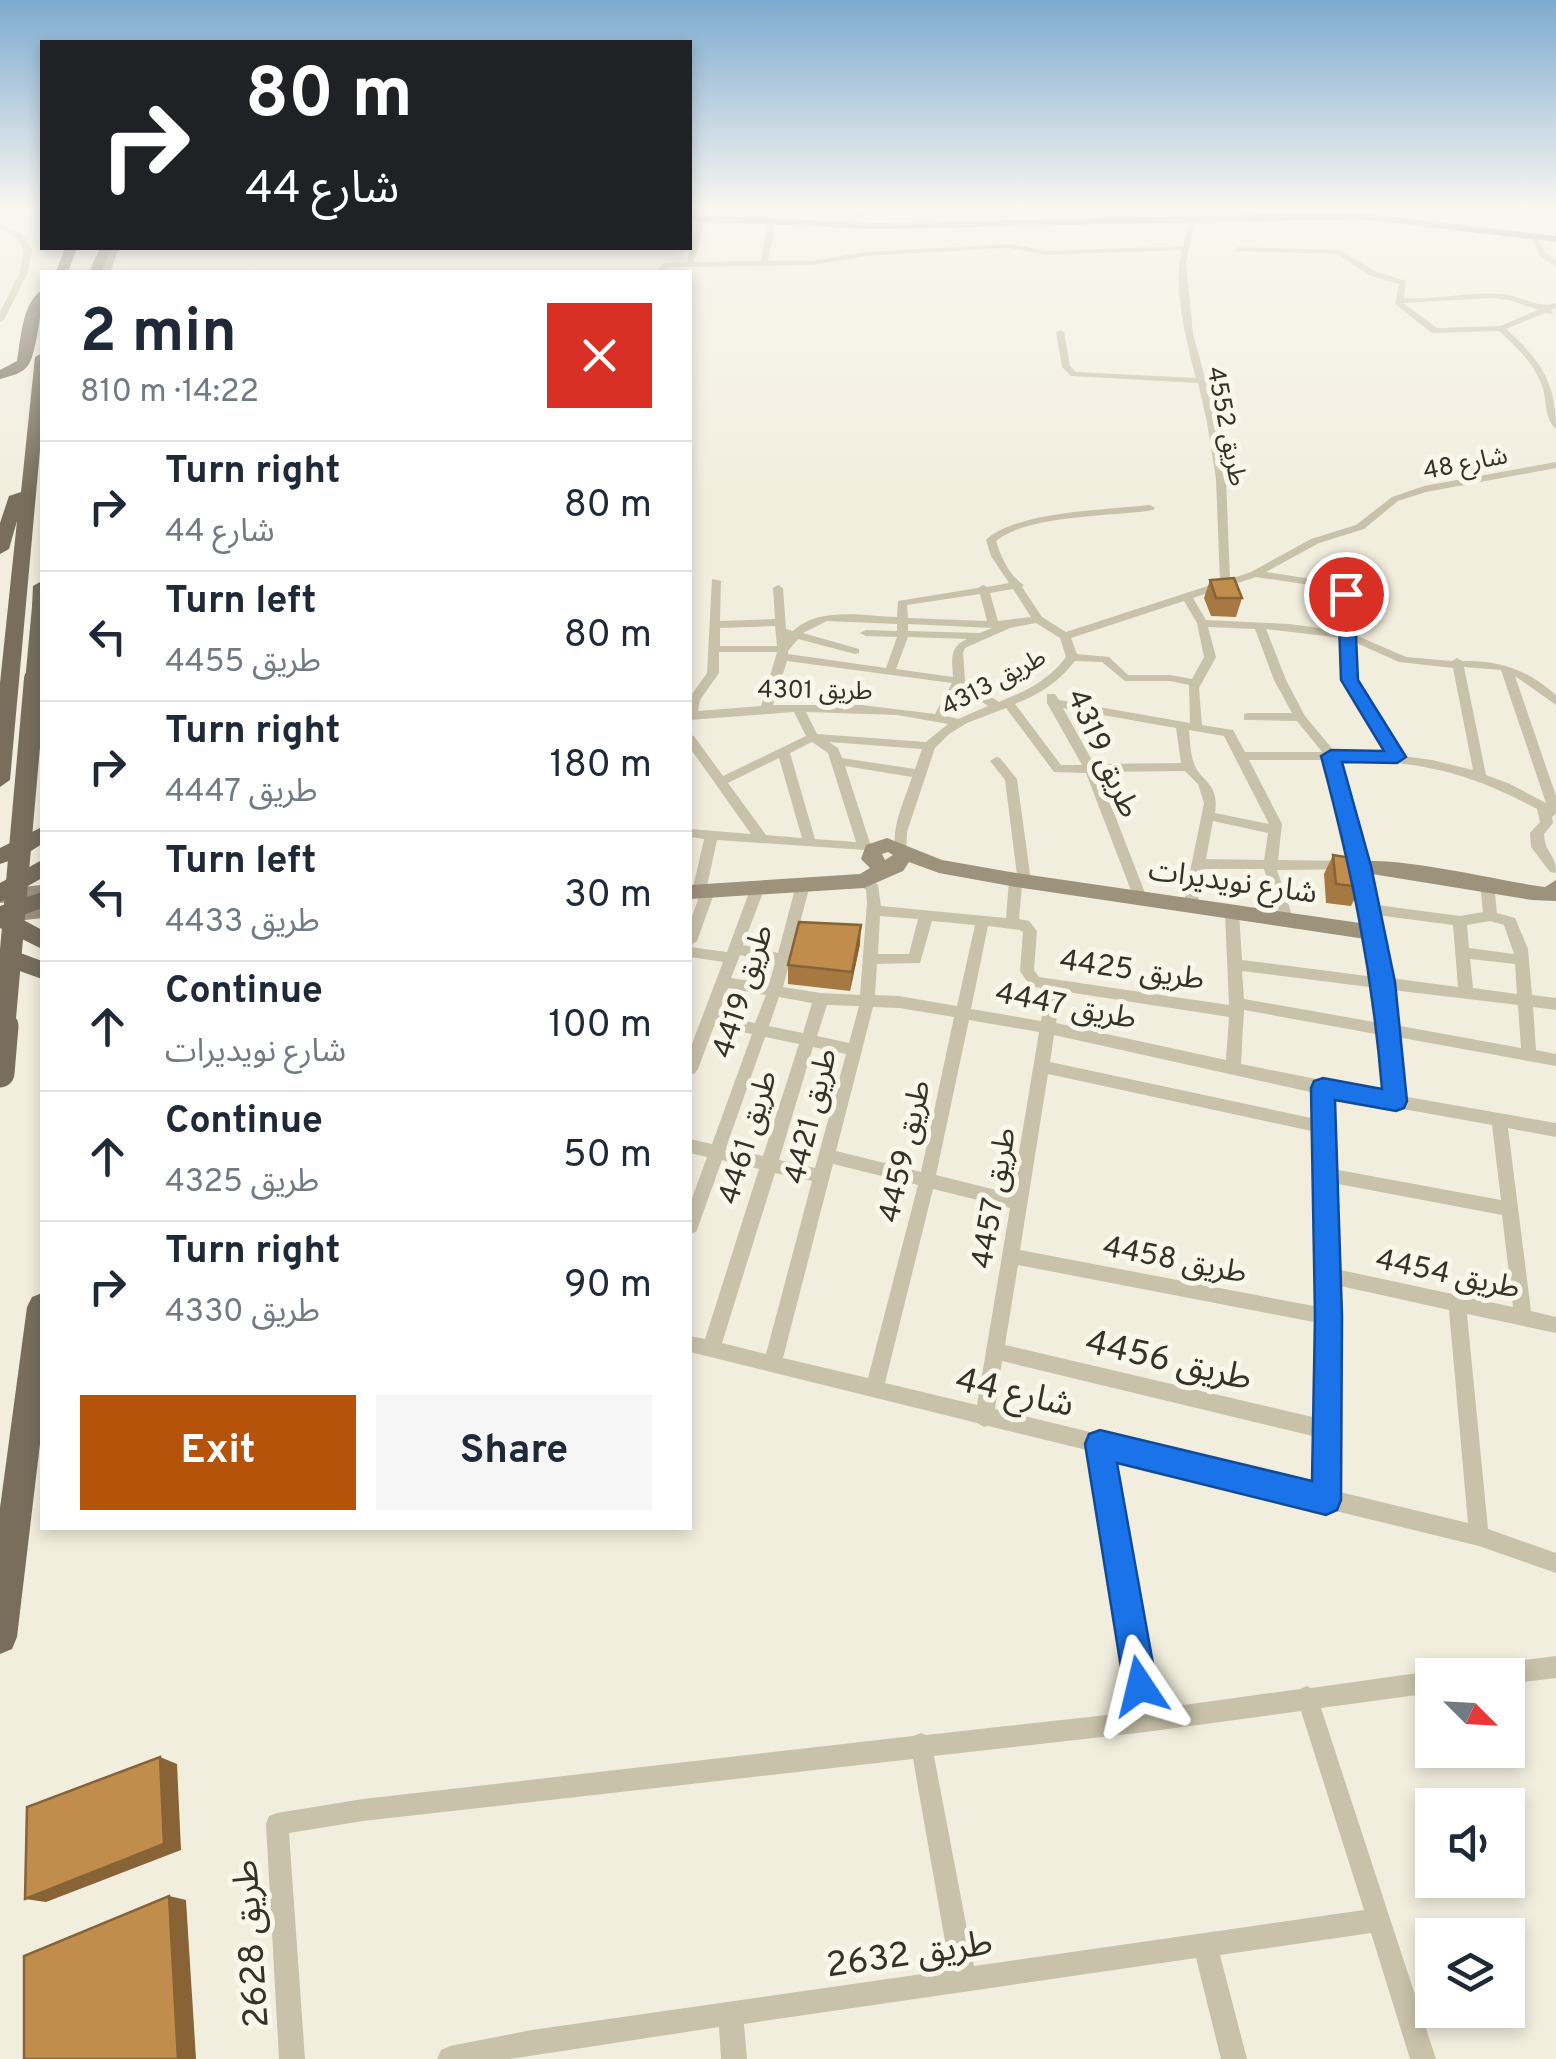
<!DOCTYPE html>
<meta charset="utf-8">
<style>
:root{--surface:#fff;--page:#f6f6f7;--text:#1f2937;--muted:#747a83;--line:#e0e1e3;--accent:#b45309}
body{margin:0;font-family:Overpass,"Noto Sans Arabic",sans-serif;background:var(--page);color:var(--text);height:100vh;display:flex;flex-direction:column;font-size:38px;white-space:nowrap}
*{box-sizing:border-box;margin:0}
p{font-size:32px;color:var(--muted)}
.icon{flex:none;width:55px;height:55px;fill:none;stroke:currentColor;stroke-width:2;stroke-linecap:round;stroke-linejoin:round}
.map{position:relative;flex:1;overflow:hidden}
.details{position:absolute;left:40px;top:270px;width:652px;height:1260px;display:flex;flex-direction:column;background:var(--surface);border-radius:0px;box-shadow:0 5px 15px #0003}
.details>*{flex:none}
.hud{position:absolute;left:40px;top:40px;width:652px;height:210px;border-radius:0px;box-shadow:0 5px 15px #0003;background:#202124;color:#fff;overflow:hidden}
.needle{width:65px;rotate:114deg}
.fabs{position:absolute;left:1415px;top:1658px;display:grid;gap:20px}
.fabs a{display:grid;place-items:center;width:110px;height:110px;border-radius:0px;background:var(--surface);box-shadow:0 5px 15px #0003;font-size:50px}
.pin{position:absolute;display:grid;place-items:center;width:85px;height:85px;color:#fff;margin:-42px;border:5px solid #fff;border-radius:50%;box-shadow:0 2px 10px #0007}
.me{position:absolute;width:110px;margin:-55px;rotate:350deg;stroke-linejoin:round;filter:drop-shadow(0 0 8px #0008)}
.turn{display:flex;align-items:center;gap:35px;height:210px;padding:0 40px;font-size:45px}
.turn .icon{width:130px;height:130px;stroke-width:2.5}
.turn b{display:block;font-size:70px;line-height:85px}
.round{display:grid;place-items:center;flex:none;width:105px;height:105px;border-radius:0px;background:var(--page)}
.summary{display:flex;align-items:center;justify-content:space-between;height:170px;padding:0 40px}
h1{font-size:60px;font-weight:700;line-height:75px}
.button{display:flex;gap:20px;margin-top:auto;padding:20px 40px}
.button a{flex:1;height:115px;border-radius:0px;background:var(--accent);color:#fff;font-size:40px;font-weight:700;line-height:115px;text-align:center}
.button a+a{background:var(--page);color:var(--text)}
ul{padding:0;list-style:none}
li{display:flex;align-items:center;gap:30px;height:130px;padding:0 40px;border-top:2px solid var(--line)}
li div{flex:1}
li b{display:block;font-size:38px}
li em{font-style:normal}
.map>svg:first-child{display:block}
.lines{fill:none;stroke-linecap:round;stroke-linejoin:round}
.street{fill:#c9c2aa;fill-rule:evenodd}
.secondary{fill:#9d927c;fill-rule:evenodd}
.primary{fill:#786e5b;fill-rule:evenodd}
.primary-bridge-far2{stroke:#786e5b;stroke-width:18}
.primary-bridge-far1{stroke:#786e5b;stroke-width:22}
.primary-bridge{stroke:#786e5b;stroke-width:29}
.wall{fill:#a67942}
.shaded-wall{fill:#876336}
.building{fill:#c18d4d;stroke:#876336;stroke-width:2.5}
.route{fill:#1a73e8;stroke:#114b97;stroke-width:2.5}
.labels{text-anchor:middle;stroke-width:10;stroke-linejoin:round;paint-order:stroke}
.far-street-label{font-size:25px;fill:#373229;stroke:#f9f7ea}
.street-label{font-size:30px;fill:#373229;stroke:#f9f7ea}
.near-street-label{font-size:35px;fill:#373229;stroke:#f9f7ea}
</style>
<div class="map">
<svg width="1556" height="2059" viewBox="0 0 1556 2059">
<rect width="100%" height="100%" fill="#f2eede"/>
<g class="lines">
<g class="street">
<polygon points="854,206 860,206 866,228 859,226"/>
<polygon points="1200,206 1206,206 1214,219 1210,219"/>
<path d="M701 217 705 219 694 262 761 261 768 222 772 220 776 222 768 261H812L866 252 1010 244 1047 251 1183 246 1190 219 1196 218 1186 263 1193 334 1217 422 1226 479 1230 579 1251 572 1311 539 1356 525 1392 497 1424 486 1556 462V468L1426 492 1398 501 1364 529 1319 543 1266 572 1337 583 1351 594 1353 634 1406 657 1452 661 1457 658 1462 661C1501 660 1527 670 1556 695V705L1515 676 1556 796V814L1552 817 1553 823 1544 834C1545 854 1556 853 1556 873L1550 872 1531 847 1530 833 1540 822 1537 809C1467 771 1418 761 1338 760L1368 866 1366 869 1277 870 1294 921 1287 926 1280 921 1264 869H1204L1197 906 1190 911 1183 906 1204 803 1198 784 1185 771 1098 772 1147 898 1145 901H1135L1086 773 1054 772 1006 708 967 723 949 734 935 748 907 832 906 854H896C890 828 904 802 912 777L845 766 870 843 880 845 882 848 880 851 717 840 707 886 713 888 715 891 697 941 690 946V922L699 897 692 892 704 839 690 837V829L751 834 690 748V735L694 736 723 776 806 736 794 712 690 720V697L707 673 712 579 721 581 720 621 775 619 773 588 778 585 783 588 786 629 793 631C819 606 864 616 897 617L898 601 978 588 983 585 987 587 1009 583 991 556 986 540C1016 511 1107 510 1150 505L1155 508 1153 510C1111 517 1030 514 996 541 1001 557 1010 577 1024 585L1022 587 1042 617 1066 632 1220 582 1216 479 1207 422 1198 383 1071 376 1062 367 1056 332 1060 330 1064 332 1070 366 1076 372 1196 378C1187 344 1172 285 1182 250L1047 255 1010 248 866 256 812 265 670 267 661 272H653L665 263 687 262 697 219ZM1256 577 1330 588 1341 595 1342 631 1289 624 1206 620 1193 598ZM1013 589 1031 617 998 621 990 593ZM980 594 987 621 908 618 907 605ZM1184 601 1197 623 1204 657 1192 679 1170 675H1128L1109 657 1077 654 1071 638ZM827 621 897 624V631L866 630 860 633 866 636 897 637 886 668 788 654V651L798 639 855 654 859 653V649L803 633ZM1036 623 1060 638 1066 657C1048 681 1026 691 999 702L965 680 963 653 965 648 1010 628ZM908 624 992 628 980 633 908 631ZM775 626 777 646H720V628ZM1208 627 1255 629 1274 680 1292 713H1248L1244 714V720L1297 721 1322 752H1245L1233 730 1202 725 1199 688 1216 657ZM1266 629 1342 638 1344 681 1389 754 1335 752 1305 716 1286 680ZM908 637 967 639C949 647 952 659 953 677L896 669ZM1354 642 1399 662 1453 668 1473 770 1432 760 1402 756 1356 681ZM719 652H777L761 706 698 711 700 700 719 673ZM787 661 952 683 935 714 862 705H773ZM1075 661 1102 662 1125 681H1170L1189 685 1190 723 1059 700 1055 694H1047V703L1082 765H1061L1015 704C1040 694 1059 682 1075 661ZM1464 667 1501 670 1546 803 1510 784 1486 775ZM961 688 988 706 958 719 946 716ZM1063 708 1176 728 1181 763 1094 764ZM806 712 897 715 948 724 926 742 817 734ZM1189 730 1224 736 1269 824 1215 813C1220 782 1200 782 1194 763 1190 753 1190 740 1189 730ZM812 742 828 753 856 842 815 839 790 753ZM829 742 922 749 915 769 842 758 838 748ZM779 758 802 838 766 835 728 783ZM1249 760H1326L1353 861 1278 860 1282 824ZM1213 821 1268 833 1264 860 1206 859Z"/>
<polygon points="0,223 23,235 32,250 28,272 4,320 0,322 0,312 20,272 24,250 17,238 0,228"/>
<polygon points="1530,234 1536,234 1545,252 1556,261 1556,267 1539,255"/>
<path d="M1238 247 1339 250 1377 272 1406 281 1404 298C1437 300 1469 291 1502 294 1521 296 1539 309 1556 303V308L1551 310 1553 314 1545 313 1506 329C1540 360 1556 381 1556 429 1543 417 1548 399 1541 383 1533 362 1515 346 1499 331L1432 333 1395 304 1399 284 1371 276 1337 254 1235 251ZM1491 298 1509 300 1538 310 1500 326 1437 328 1403 303Z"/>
<path d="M996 757 1000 758 1017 779 1031 881 1029 884 1022 885 1019 919 1029 921 1037 931 1034 970 1039 977 1229 1005 1225 913 1232 908 1239 913 1242 960 1375 977 1365 932 1372 927 1379 932 1390 978 1458 987 1453 925 1369 914 1362 909 1369 904 1460 916 1483 912 1480 884 1487 879 1494 884 1497 913 1515 918 1528 949 1532 995 1556 998V1010L1533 1007 1536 1050 1556 1054V1066L1397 1037 1402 1096 1556 1123V1137L1508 1128 1531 1311 1556 1317V1333L1467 1314 1488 1529 1556 1553V1573L1479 1546 1111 1456 1155 1709 1300 1689 1307 1686 1311 1688 1432 1671 1440 1674 1432 1675V1693L1321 1708 1436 2059H1410L1371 1933 1220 1955 1247 2059H1221L1196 1958 744 2024 747 2059H721L719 2027 510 2059H437L441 2050 450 2046 532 2030 950 1970 913 1759 363 1821 289 1833 305 2059H279L266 1824 269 1816 277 1813 363 1799 913 1736 921 1733 926 1735 1134 1712 1091 1451 988 1426 984 1427 977 1423 690 1352V1336L705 1339 759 1169 722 1160 698 1227 696 1232 690 1234V1204L707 1157 690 1153V1139L712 1144 752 1034 714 1026 698 1069 695 1073 690 1075V1049L723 962 690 957V947L727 952 751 887 758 882 765 887 743 945 778 953 796 885 803 880 810 885 783 987 821 993 860 995 867 903 866 890 857 881 859 878H869L878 885 881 906 1006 918 1009 880 1017 875 1005 780 990 761ZM880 916 918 919 909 954H878ZM932 921 975 925 957 1006 899 996 875 995 877 964 920 963ZM1490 921 1504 925 1514 954 1469 948 1467 925ZM988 926 1020 930 1023 932 1020 971 1030 986 1047 989 1041 1021 971 1009ZM740 955 775 963 769 984 731 978ZM1470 959 1515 964 1517 994 1473 988ZM1242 971 1377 988 1380 1023 1244 999ZM728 988 766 995 755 1023 718 1015ZM1392 990 1518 1005 1521 1048 1395 1025ZM1061 991 1229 1017 1226 1060 1056 1023ZM779 997 812 1003 803 1033 769 1026ZM827 1005 859 1006 849 1043 817 1036ZM873 1007 899 1008 954 1017 921 1172 836 1151ZM1244 1010 1381 1035 1386 1093 1241 1064ZM969 1020 1039 1032 1012 1194 936 1175ZM1054 1035 1315 1093 1316 1119 1050 1062ZM765 1037 799 1044 763 1156 726 1148ZM813 1047 846 1054 815 1168 779 1160ZM1048 1074 1316 1132 1319 1307 1020 1250ZM1331 1096 1492 1125 1501 1200 1333 1169ZM833 1164 918 1185 868 1378 783 1358ZM775 1173 812 1181 766 1354 722 1343ZM1333 1183 1502 1215 1513 1307 1336 1269ZM933 1189 1010 1208 977 1405 885 1383ZM1018 1265 1319 1323 1317 1418 1005 1345ZM1336 1285 1449 1310 1468 1523 1336 1491ZM1002 1361 1317 1437 1316 1487 995 1409ZM1301 1711 1364 1910 974 1966 934 1756 1146 1732Z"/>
<polygon points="1556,1656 1556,1678 1508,1684 1508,1675 1482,1675 1485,1667 1493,1664"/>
</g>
<g class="secondary">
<polygon points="1359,213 1556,236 1556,242 1359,219 876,229 690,221 690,215 876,223"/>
<polygon points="109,248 119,248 110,272 100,272"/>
<path d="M887 838 942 860 1016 873 1360 923 1351 866C1367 848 1513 884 1545 887L1556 880V901L1532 900 1372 874 1383 932 1372 940 1016 887 939 873 909 862 903 871 864 888 690 899V885L860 874 870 868 861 859 866 845ZM888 852 893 855 885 860 882 854Z"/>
<polygon points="42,885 42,899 0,903 0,889"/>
<polygon points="42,904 42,918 0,923 0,909"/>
</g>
<g class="primary">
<polygon points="65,248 77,248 68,272 56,272"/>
<polygon points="100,248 112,248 101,272 89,272"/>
<path d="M42 290C43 303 36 353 29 364 23 374 10 376 0 379V370L17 361C21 338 22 303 42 290Z"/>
<polygon points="42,353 42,428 10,780 0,787 0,683 17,521 9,549 0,554 0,523 9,496 21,492 35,357"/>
<polygon points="42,581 42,612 41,612 32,607 33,586"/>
<polygon points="42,827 42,844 23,856 0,864 0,848"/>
<polygon points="42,860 42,878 0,902 0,883"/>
<polygon points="42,892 42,908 18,917 42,930 42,949 0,928 0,906"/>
<polygon points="15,951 42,961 42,979 14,969 0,971 0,953"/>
<polygon points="42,1293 42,1427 17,1637 12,1649 0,1654 0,1508 27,1307 32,1297"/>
</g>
<polyline class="primary-bridge-far2" points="34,682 41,607"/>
<polyline class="primary-bridge-far1" points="4,1029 35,679"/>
<polyline class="primary-bridge" points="0,1073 4,1026"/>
</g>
<g class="wall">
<polygon points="1210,580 1242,598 1236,617 1211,616 1204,598"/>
<polygon points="1333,855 1361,887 1351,906 1326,903 1324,874"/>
<polygon points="860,944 850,991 788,984 788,965"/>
</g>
<g class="shaded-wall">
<polygon points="861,925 860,944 850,991 852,972"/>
<polygon points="160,1757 177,1764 181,1850 46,1902 25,1899"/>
<polygon points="169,1896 186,1900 196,2059 178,2059"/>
</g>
<g class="building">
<polygon points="1234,578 1242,598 1216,598 1210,580"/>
<polygon points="1333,855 1358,859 1361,887 1336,884"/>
<polygon points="799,922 861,925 852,972 788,965"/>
<polygon points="160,1757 164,1844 25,1899 27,1807"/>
<polygon points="169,1896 178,2059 24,2059 24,1956"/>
</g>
<linearGradient id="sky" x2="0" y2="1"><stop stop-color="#7dabd0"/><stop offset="0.42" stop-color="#f9f7f0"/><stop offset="1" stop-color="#f9f7f0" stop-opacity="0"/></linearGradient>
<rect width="1556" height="494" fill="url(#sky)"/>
<path class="route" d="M1346 589 1354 594 1358 680 1406 757 1397 763 1342 762 1371 866 1395 982 1407 1101 1404 1108 1396 1111 1335 1100 1342 1316 1341 1500 1337 1510 1326 1515 1117 1463 1157 1686 1152 1698 1140 1703 1129 1698 1124 1686 1085 1444 1089 1434 1100 1430 1312 1481 1315 1316 1311 1088 1314 1081 1323 1078 1382 1089C1372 970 1352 871 1321 756L1331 750 1384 751 1341 680 1338 594Z"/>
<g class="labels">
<g class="far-street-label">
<text transform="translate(1228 426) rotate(79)" y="9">طريق 4552</text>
<text transform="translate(1465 462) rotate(-11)" y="9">شارع 48</text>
<text transform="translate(993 681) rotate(-28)" y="9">طريق 4313</text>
<text transform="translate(815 689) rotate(1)" y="9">طريق 4301</text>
</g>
<g class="street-label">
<text transform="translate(1104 753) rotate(66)" y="10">طريق 4319</text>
<text transform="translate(1233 881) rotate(8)" y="10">شارع نويديرات</text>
<text transform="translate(1132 969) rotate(8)" y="10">طريق 4425</text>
<text transform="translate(742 991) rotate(-72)" y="10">طريق 4419</text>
<text transform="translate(1066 1005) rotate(11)" y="10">طريق 4447</text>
<text transform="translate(810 1116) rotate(-76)" y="10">طريق 4421</text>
<text transform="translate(747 1137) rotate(-73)" y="10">طريق 4461</text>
<text transform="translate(904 1151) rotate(-77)" y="10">طريق 4459</text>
<text transform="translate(993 1198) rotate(-80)" y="10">طريق 4457</text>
<text transform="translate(1175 1259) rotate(11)" y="10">طريق 4458</text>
<text transform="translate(1448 1273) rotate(12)" y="10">طريق 4454</text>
</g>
<g class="near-street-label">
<text transform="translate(1169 1359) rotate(13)" y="12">طريق 4456</text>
<text transform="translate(1015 1391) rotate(13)" y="12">شارع 44</text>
<text transform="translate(250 1944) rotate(-94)" y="12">طريق 2628</text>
<text transform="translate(909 1953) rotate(-8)" y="12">طريق 2632</text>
</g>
</g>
</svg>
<div class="fabs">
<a><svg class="needle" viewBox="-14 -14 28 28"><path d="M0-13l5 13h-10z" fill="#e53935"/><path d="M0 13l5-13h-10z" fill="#747a83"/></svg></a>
<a><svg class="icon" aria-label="sound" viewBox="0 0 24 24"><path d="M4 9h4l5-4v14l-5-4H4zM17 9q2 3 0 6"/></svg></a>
<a><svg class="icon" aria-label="layers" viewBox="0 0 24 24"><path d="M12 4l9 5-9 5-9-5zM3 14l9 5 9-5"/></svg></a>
</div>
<div class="pin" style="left:1346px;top:594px;background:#d93025"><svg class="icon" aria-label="arrive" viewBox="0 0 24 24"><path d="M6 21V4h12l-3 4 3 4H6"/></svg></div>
<svg class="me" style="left:1140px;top:1686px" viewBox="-20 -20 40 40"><path d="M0-17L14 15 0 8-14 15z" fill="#1a73e8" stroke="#fff" stroke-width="4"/></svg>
<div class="hud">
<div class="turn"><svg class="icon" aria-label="right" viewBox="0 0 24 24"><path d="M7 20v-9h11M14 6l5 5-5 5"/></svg><div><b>80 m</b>شارع 44</div></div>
</div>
<section class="details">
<div class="summary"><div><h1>2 min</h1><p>810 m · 14:22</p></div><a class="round" style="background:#d93025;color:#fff"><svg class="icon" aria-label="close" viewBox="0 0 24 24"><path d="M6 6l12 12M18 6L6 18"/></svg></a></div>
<ul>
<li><svg class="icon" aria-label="right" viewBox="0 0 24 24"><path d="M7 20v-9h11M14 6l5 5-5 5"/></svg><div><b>Turn right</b><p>شارع 44</p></div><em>80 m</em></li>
<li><svg class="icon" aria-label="left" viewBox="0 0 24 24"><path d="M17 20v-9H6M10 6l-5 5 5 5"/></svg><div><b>Turn left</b><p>طريق 4455</p></div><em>80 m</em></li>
<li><svg class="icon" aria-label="right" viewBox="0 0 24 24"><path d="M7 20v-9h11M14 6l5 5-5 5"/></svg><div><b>Turn right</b><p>طريق 4447</p></div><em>180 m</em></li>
<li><svg class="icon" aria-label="left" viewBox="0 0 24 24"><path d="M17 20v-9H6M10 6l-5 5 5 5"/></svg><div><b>Turn left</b><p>طريق 4433</p></div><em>30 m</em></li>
<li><svg class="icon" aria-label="ahead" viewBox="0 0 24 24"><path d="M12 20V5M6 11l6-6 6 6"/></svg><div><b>Continue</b><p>شارع نويديرات</p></div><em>100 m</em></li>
<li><svg class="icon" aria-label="ahead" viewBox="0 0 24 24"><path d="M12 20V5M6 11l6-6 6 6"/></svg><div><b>Continue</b><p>طريق 4325</p></div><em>50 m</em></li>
<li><svg class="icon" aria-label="right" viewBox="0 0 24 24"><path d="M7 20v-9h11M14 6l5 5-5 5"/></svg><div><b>Turn right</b><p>طريق 4330</p></div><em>90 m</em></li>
</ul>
<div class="button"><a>Exit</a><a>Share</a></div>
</section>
</div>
